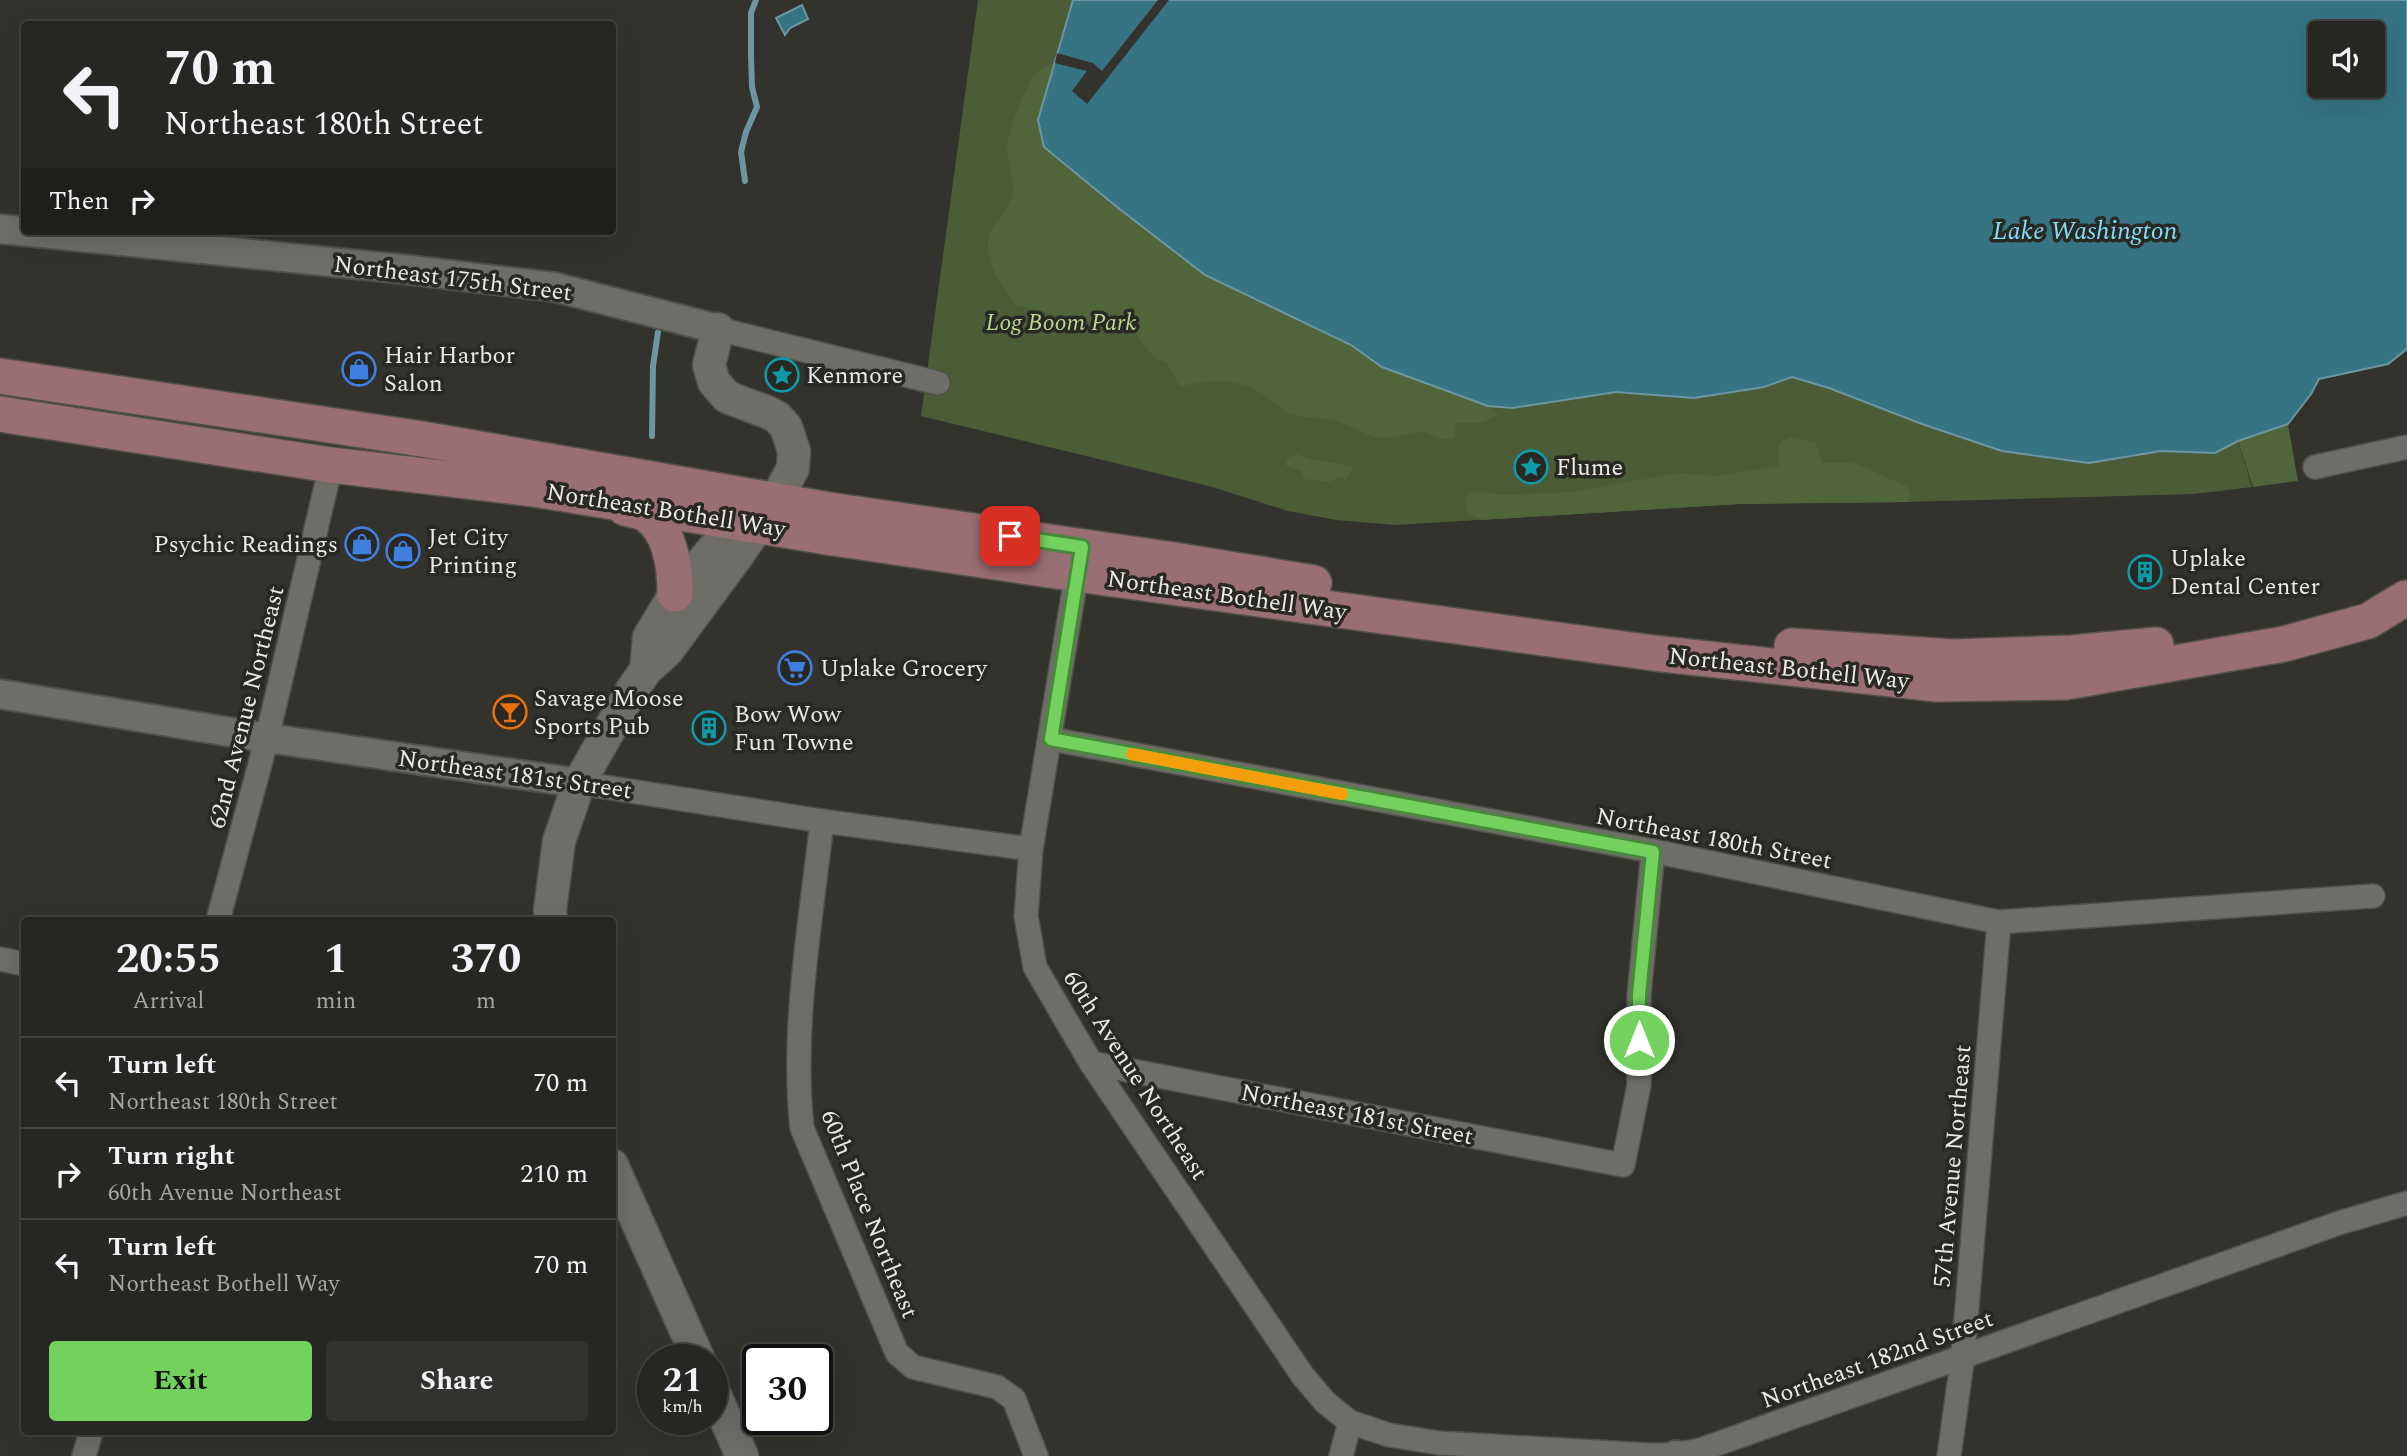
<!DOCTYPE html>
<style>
:root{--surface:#262622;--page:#32322f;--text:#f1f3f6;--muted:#a4a5a5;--line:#424340;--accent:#72d25d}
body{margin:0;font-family:Spectral,serif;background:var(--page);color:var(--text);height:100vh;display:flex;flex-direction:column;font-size:26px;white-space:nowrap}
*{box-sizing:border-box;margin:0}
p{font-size:23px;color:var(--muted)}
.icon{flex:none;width:38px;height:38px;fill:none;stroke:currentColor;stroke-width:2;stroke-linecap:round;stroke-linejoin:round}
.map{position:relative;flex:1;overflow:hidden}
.sheet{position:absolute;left:21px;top:917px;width:595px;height:518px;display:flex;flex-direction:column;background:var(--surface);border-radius:7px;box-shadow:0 7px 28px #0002,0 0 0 2px var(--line)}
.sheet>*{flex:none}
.guide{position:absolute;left:21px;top:21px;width:595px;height:214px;border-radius:7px;box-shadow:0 7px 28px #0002,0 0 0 2px var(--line);background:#262622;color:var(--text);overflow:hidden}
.fabs{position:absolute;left:2308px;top:21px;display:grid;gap:14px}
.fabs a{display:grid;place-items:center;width:77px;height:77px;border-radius:7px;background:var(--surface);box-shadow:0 7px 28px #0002,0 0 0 2px var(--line);font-size:35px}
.speed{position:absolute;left:637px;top:1344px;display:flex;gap:14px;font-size:35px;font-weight:700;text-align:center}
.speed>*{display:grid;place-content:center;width:91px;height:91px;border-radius:50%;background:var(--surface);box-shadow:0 7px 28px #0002,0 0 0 2px var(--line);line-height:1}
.speed small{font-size:18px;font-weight:400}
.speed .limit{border:4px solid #111;border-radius:10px;background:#fff;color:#111}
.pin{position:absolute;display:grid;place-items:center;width:60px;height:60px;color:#fff;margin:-30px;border-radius:14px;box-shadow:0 4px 10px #0006}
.me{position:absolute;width:77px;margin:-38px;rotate:0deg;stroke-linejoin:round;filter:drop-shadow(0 0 5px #0008)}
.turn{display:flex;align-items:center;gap:24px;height:147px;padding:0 28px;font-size:32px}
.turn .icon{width:91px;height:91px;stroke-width:2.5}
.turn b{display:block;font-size:49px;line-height:60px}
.then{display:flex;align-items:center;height:66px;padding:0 28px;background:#0003;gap:14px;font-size:26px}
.eta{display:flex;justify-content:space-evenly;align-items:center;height:119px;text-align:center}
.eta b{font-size:42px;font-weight:700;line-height:49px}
.cta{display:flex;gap:14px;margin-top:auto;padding:14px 28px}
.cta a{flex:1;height:80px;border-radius:7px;background:var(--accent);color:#111;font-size:28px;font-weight:700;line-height:80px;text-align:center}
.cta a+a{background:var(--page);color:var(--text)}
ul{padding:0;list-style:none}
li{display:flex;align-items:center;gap:21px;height:91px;padding:0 28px;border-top:2px solid var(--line)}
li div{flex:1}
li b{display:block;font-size:26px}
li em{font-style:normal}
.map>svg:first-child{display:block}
.green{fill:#4b5c37}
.forest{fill:#51653b}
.water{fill:#367383;stroke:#6c96a1;stroke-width:2;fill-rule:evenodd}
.pier{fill:#33322d}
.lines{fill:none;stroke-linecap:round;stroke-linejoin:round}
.stream{stroke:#6c96a1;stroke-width:6}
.minor-casing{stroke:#51504b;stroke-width:26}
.tertiary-casing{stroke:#51504b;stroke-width:32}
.secondary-casing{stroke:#51504b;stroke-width:35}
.primary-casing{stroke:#51504b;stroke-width:38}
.minor{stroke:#6e6d68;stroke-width:23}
.tertiary{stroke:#6e6d68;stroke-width:28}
.secondary{stroke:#6e6d68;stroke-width:32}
.primary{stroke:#996e75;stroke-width:35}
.route-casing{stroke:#4a883c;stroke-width:18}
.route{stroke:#72d25d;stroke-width:12}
.slow{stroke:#f59e0b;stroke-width:12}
.labels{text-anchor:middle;stroke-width:7;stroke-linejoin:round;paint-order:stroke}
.street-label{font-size:24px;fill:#eae9e6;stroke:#292823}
.park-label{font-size:24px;font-style:italic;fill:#b7d792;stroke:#292823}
.poi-label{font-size:24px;fill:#eae9e6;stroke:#292823;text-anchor:start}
.water-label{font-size:26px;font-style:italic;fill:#7edef8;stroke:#292823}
</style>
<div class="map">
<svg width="2407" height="1456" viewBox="0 0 2407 1456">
<rect width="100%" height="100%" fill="#33322d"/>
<polygon class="green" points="978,0 1073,0 1055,63 1351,345 1382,367 1512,408 1616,392 1694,398 1764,387 1792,377 1829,388 1922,424 2001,451 2089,463 2161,451 2215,453 2238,441 2252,487 2194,494 1907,502 1739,504 1396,525 1336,520 1288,511 1209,486 921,416"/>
<g class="forest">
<path d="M1050 64 1073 70 1351 345 1382 367 1488 406 1497 416 1481 423H1456L1454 438C1435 443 1433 431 1419 432 1406 433 1395 439 1382 438 1370 438 1350 425 1337 421 1323 417 1308 419 1294 415 1282 412 1273 401 1263 394 1237 378 1207 379 1180 387L1166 362 1155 359 1136 334 1015 305C1004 288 988 268 988 247 987 225 1007 214 1012 195 1015 179 1007 163 1007 147 1007 133 1025 89 1033 77 1038 70 1043 67 1050 64Z"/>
<polygon points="2288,424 2298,481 2253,487 2238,441"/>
<polygon points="1791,437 1816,442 1822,463 1853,462 1906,486 1911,494 1907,502 1739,504 1481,520 1468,513 1465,496 1473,491 1506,495 1570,492 1679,473 1718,476 1779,466 1778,449 1781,441"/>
<polygon points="1298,454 1309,459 1349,465 1354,466 1346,480 1340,477 1329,482 1304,479 1301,471 1286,466 1286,459"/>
</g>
<g class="water">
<path d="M1073 0H2407V349L2388 364 2319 379 2311 394 2288 424 2238 441 2215 453 2161 451 2089 463 2002 451 1922 424 1829 388 1792 377 1764 387 1694 398 1616 392 1512 408 1488 406 1382 367 1351 345 1205 275 1117 207 1044 147 1038 120ZM2320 33H2373V86H2320Z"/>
<polygon points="802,5 808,19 790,28 785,35 776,18"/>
</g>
<polygon class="pier" points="1158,0 1169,0 1087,104 1072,91 1087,71 1055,63 1057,53 1093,63 1102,71"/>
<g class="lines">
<g class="stream">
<polyline points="745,181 741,152 746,132 757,107 752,87 751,56 751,13 756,0"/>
<polyline points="652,436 653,366 658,332"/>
</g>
<defs>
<g id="minor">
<polyline points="718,329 938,383"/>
<polyline points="2315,467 2407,447"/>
<polyline points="1079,560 1031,849 1026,916 1035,967 1091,1063 1303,1376 1326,1403 1350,1422 1389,1435 1439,1443 1648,1455 1676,1455 1700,1450 2339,1223 2407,1203"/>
<polyline points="1051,739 1653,851 1999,922 2373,896"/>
<polyline points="579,783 822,821 1031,849"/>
<path d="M822 821C811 921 791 1028 802 1128L897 1353 913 1367 997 1387 1014 1399 1036 1456"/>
<polyline points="218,920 267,738 331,465"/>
<polyline points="0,959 24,964"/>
<polyline points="1091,1063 1623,1165 1639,1085 1639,995 1653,851"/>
<polyline points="84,1456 91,1432"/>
<polyline points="1341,1456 1350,1422"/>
<polyline points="1949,1456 1963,1355 1999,922"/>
</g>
<g id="tertiary">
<polyline points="0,229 402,269 554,287 718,329"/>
<polyline points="0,694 267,738 579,783"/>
<polyline points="1676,1456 1676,1455"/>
</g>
<g id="secondary">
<polyline points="646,670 649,637 675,594 737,521 752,509"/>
<polyline points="551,920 550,910 559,841 579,783 632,690 646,670 667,651 737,556 776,500 793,468 794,451 786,427 777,417 767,412 727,397 714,382 709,365 718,329"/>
<polyline points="612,1165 699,1360"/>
<polyline points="712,1388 742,1456"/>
</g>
<g id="primary">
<polyline points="0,376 422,439 829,510 1174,560 1314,583"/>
<polyline points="0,414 331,465 534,489 827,537 1077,574 1653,653 1937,684 2066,682 2284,644 2368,621 2406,598"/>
<path d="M625 508C631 510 640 511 646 514 671 531 675 567 675 594"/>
<polyline points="1792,646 1952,657 2072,653 2156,645"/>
</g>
</defs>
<use href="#minor" class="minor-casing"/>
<use href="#tertiary" class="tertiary-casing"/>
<use href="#secondary" class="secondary-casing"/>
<use href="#primary" class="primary-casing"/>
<use href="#minor" class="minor"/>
<use href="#tertiary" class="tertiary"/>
<use href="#secondary" class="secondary"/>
<use href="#primary" class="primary"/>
</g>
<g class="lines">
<defs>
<polyline id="route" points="1010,536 1082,547 1051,739 1653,852 1639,995 1639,1040"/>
</defs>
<use href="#route" class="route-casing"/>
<use href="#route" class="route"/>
<polyline class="slow" points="1132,754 1342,794"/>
</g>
<defs>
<symbol id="shop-ring" viewBox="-11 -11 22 22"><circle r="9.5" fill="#292823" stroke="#3f7fe0" stroke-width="1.5"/><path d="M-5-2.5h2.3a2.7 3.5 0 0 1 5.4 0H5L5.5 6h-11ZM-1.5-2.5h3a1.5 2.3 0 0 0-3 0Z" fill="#3f7fe0"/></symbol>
<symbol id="sight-ring" viewBox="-11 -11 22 22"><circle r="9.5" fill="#292823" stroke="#0f9aa8" stroke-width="1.5"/><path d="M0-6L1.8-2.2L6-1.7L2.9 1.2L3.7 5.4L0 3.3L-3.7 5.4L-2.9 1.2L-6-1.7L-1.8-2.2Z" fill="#0f9aa8"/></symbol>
<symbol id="building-ring" viewBox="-11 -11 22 22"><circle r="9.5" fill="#292823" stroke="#0f9aa8" stroke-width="1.5"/><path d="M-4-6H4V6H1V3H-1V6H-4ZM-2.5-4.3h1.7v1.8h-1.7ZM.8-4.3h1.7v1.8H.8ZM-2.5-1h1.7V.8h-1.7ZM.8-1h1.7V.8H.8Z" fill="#0f9aa8"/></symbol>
<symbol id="supermarket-ring" viewBox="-11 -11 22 22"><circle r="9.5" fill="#292823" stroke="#3f7fe0" stroke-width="1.5"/><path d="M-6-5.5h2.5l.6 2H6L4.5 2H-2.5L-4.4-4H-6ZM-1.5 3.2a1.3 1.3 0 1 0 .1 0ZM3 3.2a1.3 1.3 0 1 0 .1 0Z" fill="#3f7fe0"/></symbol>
<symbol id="bar-ring" viewBox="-11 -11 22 22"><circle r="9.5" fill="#292823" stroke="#e8710a" stroke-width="1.5"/><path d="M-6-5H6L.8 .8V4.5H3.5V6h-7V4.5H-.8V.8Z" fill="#e8710a"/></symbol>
</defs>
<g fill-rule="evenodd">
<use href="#shop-ring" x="340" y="350" width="38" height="38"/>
<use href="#sight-ring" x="763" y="356" width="38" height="38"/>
<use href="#sight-ring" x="1512" y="448" width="38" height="38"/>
<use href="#shop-ring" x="343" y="525" width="38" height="38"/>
<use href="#shop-ring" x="384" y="532" width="38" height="38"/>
<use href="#building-ring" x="2126" y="553" width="38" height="38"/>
<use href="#supermarket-ring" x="776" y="649" width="38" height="38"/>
<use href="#bar-ring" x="491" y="693" width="38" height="38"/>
<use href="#building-ring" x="690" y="709" width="38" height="38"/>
</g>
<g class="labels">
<g class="street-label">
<text transform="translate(453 278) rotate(7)" y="8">Northeast 175th Street</text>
<text transform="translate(666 510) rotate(9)" y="8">Northeast Bothell Way</text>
<text transform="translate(1227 595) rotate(8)" y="8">Northeast Bothell Way</text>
<text transform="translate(1789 668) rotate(6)" y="8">Northeast Bothell Way</text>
<text transform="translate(246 707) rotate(-76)" y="8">62nd Avenue Northeast</text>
<text transform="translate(515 774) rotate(8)" y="8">Northeast 181st Street</text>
<text transform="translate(1714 838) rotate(11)" y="8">Northeast 180th Street</text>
<text transform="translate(1136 1075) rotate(57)" y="8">60th Avenue Northeast</text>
<text transform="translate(1357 1114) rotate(11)" y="8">Northeast 181st Street</text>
<text transform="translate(1952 1166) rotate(-85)" y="8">57th Avenue Northeast</text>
<text transform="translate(870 1214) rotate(68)" y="8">60th Place Northeast</text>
<text transform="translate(1877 1359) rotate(-20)" y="8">Northeast 182nd Street</text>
</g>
<g class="park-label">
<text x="1061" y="330">Log Boom Park</text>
</g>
<g class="poi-label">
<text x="384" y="363">Hair Harbor<tspan x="384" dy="28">Salon</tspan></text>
<text x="806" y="383">Kenmore</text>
<text x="1556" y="475">Flume</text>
<text x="428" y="545">Jet City<tspan x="428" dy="28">Printing</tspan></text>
<text x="338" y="552" text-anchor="end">Psychic Readings</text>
<text x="2170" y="566">Uplake<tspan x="2170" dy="28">Dental Center</tspan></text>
<text x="820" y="676">Uplake Grocery</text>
<text x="534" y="706">Savage Moose<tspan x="534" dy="28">Sports Pub</tspan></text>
<text x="734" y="722">Bow Wow<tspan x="734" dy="28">Fun Towne</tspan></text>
</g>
<g class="water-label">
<text x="2085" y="239">Lake Washington</text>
</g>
</g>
</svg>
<div class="fabs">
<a><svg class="icon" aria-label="sound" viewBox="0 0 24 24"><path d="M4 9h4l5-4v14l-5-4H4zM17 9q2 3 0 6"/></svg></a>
</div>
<div class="speed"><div>21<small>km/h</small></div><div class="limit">30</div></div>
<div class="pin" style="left:1010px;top:536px;background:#d93025"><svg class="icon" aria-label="arrive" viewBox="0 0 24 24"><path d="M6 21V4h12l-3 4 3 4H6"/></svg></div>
<svg class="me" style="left:1639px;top:1040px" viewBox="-20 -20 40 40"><circle r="17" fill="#72d25d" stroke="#fff" stroke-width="3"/><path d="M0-11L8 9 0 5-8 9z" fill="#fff"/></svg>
<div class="guide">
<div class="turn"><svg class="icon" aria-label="left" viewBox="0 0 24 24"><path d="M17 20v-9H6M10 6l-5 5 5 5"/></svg><div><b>70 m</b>Northeast 180th Street</div></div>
<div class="then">Then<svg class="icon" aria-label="right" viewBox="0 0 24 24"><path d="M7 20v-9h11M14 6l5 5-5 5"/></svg></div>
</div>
<section class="sheet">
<div class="eta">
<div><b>20:55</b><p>Arrival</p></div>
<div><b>1</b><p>min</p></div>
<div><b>370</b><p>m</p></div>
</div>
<ul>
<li><svg class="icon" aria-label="left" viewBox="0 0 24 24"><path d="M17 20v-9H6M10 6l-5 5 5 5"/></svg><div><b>Turn left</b><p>Northeast 180th Street</p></div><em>70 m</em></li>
<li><svg class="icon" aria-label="right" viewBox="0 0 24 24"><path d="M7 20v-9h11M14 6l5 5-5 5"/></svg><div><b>Turn right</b><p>60th Avenue Northeast</p></div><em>210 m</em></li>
<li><svg class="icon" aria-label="left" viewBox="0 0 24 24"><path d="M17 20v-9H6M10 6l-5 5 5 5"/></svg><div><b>Turn left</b><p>Northeast Bothell Way</p></div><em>70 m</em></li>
</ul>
<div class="cta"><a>Exit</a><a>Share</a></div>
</section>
</div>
